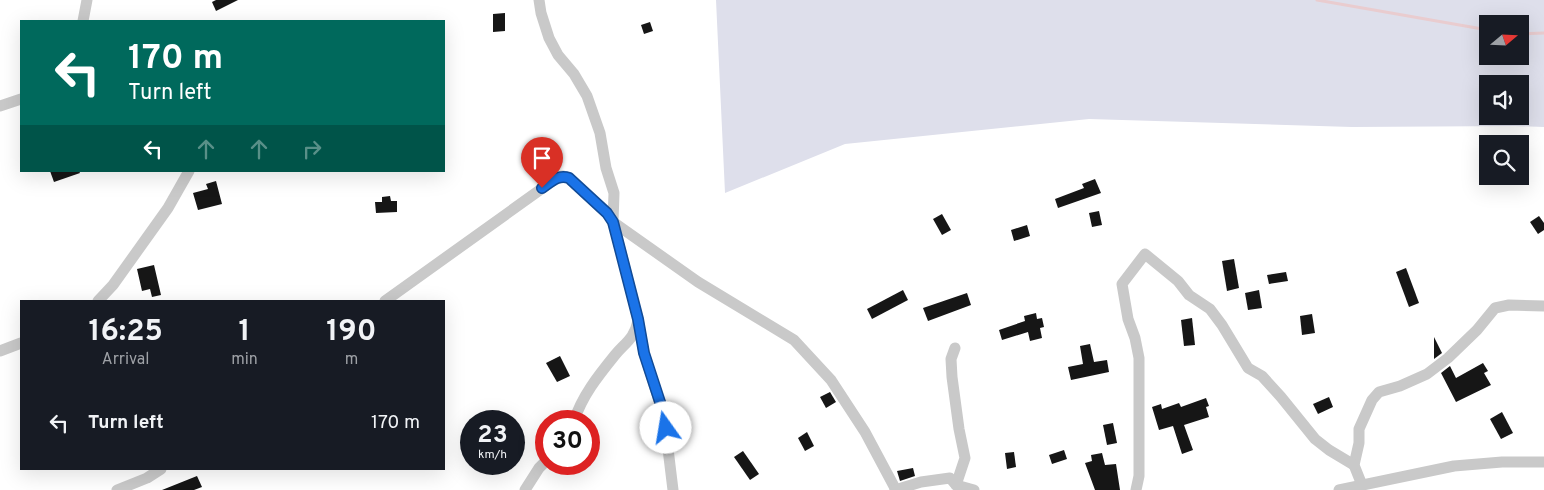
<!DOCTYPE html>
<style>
:root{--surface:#171b24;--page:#242831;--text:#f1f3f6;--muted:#9ea1a6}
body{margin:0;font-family:Overpass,sans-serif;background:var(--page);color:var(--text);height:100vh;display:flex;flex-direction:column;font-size:19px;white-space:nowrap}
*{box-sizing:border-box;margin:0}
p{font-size:16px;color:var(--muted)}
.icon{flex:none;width:28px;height:28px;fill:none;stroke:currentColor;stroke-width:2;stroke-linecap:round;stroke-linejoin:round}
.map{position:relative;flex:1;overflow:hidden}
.drawer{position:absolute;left:20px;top:300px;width:425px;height:170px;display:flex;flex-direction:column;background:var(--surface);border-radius:0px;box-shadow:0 5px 20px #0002}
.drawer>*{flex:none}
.guide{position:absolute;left:20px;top:20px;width:425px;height:152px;border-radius:0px;box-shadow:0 5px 20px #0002;background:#00695c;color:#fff;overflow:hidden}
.needle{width:32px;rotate:71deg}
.fabs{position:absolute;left:1479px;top:15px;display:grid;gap:10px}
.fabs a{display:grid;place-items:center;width:50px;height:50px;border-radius:0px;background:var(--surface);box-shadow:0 5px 20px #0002;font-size:25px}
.speed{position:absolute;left:460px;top:410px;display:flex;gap:10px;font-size:25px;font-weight:700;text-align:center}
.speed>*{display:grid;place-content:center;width:65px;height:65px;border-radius:50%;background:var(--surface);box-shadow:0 5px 20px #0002;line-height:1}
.speed small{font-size:12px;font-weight:400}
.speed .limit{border:8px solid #d22;background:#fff;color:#111}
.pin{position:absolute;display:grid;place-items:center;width:42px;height:42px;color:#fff;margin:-51px -21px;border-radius:50% 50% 50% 0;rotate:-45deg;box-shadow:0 0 5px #0007}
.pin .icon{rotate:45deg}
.me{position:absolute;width:55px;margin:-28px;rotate:347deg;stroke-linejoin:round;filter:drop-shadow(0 0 4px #0008)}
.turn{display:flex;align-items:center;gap:18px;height:105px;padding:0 25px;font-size:22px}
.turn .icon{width:65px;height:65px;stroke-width:2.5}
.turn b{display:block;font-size:35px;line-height:42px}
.lanes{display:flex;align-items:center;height:48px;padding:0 25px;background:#0003;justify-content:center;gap:25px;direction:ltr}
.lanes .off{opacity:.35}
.eta{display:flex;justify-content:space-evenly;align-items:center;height:85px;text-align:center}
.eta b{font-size:30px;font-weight:700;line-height:35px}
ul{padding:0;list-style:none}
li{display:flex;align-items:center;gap:15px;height:75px;padding:0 25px}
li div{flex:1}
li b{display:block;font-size:19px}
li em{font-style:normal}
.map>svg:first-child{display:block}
.green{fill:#dedfeb;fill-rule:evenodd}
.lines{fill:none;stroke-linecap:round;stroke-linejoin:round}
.stream{stroke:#e9cccf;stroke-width:3}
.building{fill:#161616}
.street{stroke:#c9c9c9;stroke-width:11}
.route-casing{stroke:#114b97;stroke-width:12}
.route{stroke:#1a73e8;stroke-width:9}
</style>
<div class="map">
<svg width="1544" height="490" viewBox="0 0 1544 490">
<rect width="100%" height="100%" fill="#fff"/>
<path class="green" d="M716 0H1544V127L1515 126 1352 127 1089 119 845 144 725 193ZM1488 24H1520V56H1488ZM1488 84H1520V116H1488Z"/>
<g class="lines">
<g class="stream">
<polyline points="1317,0 1488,30"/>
<polyline points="1520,34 1544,33"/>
</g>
</g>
<g class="building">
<polygon points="216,0 238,0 216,11 212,2"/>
<polygon points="505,13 505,31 493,32 493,14"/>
<polygon points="650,22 653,31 644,34 641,25"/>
<polygon points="50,171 79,171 80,173 54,182"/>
<polygon points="1095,179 1101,193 1058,208 1055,199 1084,188 1082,184"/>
<polygon points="216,181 222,204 198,210 193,193 208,189 206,184"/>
<polygon points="390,196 391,201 397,201 397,212 376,213 375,202 382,202 382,197"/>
<polygon points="1099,211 1102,225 1092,227 1089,213"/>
<polygon points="942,214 951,230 942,235 933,219"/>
<polygon points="1539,216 1544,223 1544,230 1538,234 1530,222"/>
<polygon points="1027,225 1030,236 1014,241 1011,230"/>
<polygon points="1234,259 1239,288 1227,291 1222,261"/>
<polygon points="154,265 161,295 152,297 150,289 142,291 137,269"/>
<polygon points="1406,268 1419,303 1409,307 1396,272"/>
<polygon points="1286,272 1288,281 1269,284 1267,275"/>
<polygon points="903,290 908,300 872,319 867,309"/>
<polygon points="1259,290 1262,308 1248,310 1245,293"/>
<polygon points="967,293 971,305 928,321 923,308"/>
<polygon points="1036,313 1037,319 1042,318 1044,327 1040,328 1042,338 1030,341 1028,332 1002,340 999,330 1025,321 1024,316"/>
<polygon points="1312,314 1315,333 1302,335 1300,316"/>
<polygon points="1192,318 1195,345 1184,346 1181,320"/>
<polygon points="1434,337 1442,353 1434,359"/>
<polygon points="1090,344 1094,362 1107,360 1109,372 1071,380 1068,367 1083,364 1080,346"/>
<polygon points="560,356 570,376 557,382 546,363"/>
<polygon points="1483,363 1488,371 1484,373 1491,385 1456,402 1441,373 1450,366 1456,378"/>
<polygon points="830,392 836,402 826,408 820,397"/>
<polygon points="1329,397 1333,407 1318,414 1313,404"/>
<polygon points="1206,398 1209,406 1206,407 1209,417 1184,425 1193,450 1182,454 1173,426 1159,430 1152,407 1161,404 1162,409 1179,403 1181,407"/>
<polygon points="1502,412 1513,433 1501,439 1490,419"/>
<polygon points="1113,423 1117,443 1107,445 1103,425"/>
<polygon points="807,432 814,446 805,451 798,438"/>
<polygon points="1064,450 1067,459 1052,464 1049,455"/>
<polygon points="743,451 759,474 750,480 734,457"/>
<polygon points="1014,452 1016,467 1007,469 1005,453"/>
<polygon points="1102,453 1105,465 1116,464 1120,490 1095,490 1085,463 1092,461 1091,455"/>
<polygon points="913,468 915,476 900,481 897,471"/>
<polygon points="197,476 202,487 194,490 162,490"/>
</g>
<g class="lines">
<g class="street">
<polyline points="539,0 541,13 549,38 558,55 574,74 587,96 600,133 606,168 614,193 613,222"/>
<polyline points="83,21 87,0"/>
<polyline points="0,106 21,99"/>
<polyline points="613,222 698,282 794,340 831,380 865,432 896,490"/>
<polyline points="98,301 113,285 168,208 189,171"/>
<polyline points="385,301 558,177 563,176 569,178 610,216 615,229 638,319 644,353 664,416 673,490"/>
<polyline points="955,348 951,359 952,377 959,429 965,458 956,485"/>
<polyline points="0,351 21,343"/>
<path d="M574 421C582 396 598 376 615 355 626 342 634 339 638 321"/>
<polyline points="1362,485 1354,465 1359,443 1359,429 1372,400 1379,392 1400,386 1427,374 1448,358 1477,330 1495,308 1509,305 1544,306"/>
<polyline points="117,490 147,478 161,469"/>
<polyline points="525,490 539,468 546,461"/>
<polyline points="895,490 921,482 950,478 956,485 974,490"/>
<polyline points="1136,490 1139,476 1139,358 1135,338 1128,319 1122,284 1145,254 1178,281 1189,295 1210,309 1222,325 1248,368 1262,376 1281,397 1315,439 1329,450 1354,465"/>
<polyline points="1339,490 1454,466 1502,462 1544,462"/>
</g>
</g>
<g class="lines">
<defs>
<path id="route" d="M542 188C551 182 558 174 569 178L607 213 613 222 638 319 644 353 660 402 666 428"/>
</defs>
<use href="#route" class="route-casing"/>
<use href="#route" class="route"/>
</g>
</svg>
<div class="fabs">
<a><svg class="needle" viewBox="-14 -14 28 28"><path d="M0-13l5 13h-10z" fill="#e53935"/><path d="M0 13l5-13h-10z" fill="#9ea1a6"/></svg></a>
<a><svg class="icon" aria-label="sound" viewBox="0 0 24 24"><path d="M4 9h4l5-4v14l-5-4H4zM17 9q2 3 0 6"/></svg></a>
<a><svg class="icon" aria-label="search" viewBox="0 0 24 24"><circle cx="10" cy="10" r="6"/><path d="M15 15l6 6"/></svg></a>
</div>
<div class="speed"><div>23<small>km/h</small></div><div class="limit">30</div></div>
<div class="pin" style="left:542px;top:188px;background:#d93025"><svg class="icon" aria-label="arrive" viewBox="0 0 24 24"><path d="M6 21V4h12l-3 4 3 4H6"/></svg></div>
<svg class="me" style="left:666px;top:428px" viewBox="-20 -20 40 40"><circle r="19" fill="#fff"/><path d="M0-13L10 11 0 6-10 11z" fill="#1a73e8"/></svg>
<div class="guide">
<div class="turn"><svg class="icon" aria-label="left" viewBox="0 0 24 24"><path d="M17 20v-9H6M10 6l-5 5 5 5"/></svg><div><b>170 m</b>Turn left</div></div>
<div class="lanes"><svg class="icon" aria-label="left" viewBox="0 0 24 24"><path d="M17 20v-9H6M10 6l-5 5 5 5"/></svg><svg class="icon off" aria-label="ahead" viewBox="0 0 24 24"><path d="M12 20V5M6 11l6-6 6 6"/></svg><svg class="icon off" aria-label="ahead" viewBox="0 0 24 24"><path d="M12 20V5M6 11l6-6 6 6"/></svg><svg class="icon off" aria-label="right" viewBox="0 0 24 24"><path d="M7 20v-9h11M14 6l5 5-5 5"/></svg></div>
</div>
<section class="drawer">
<div class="eta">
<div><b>16:25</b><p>Arrival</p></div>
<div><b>1</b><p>min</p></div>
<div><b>190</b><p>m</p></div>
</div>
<ul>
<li><svg class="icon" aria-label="left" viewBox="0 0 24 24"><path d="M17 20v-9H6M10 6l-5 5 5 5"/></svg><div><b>Turn left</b></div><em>170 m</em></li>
</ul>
</section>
</div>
